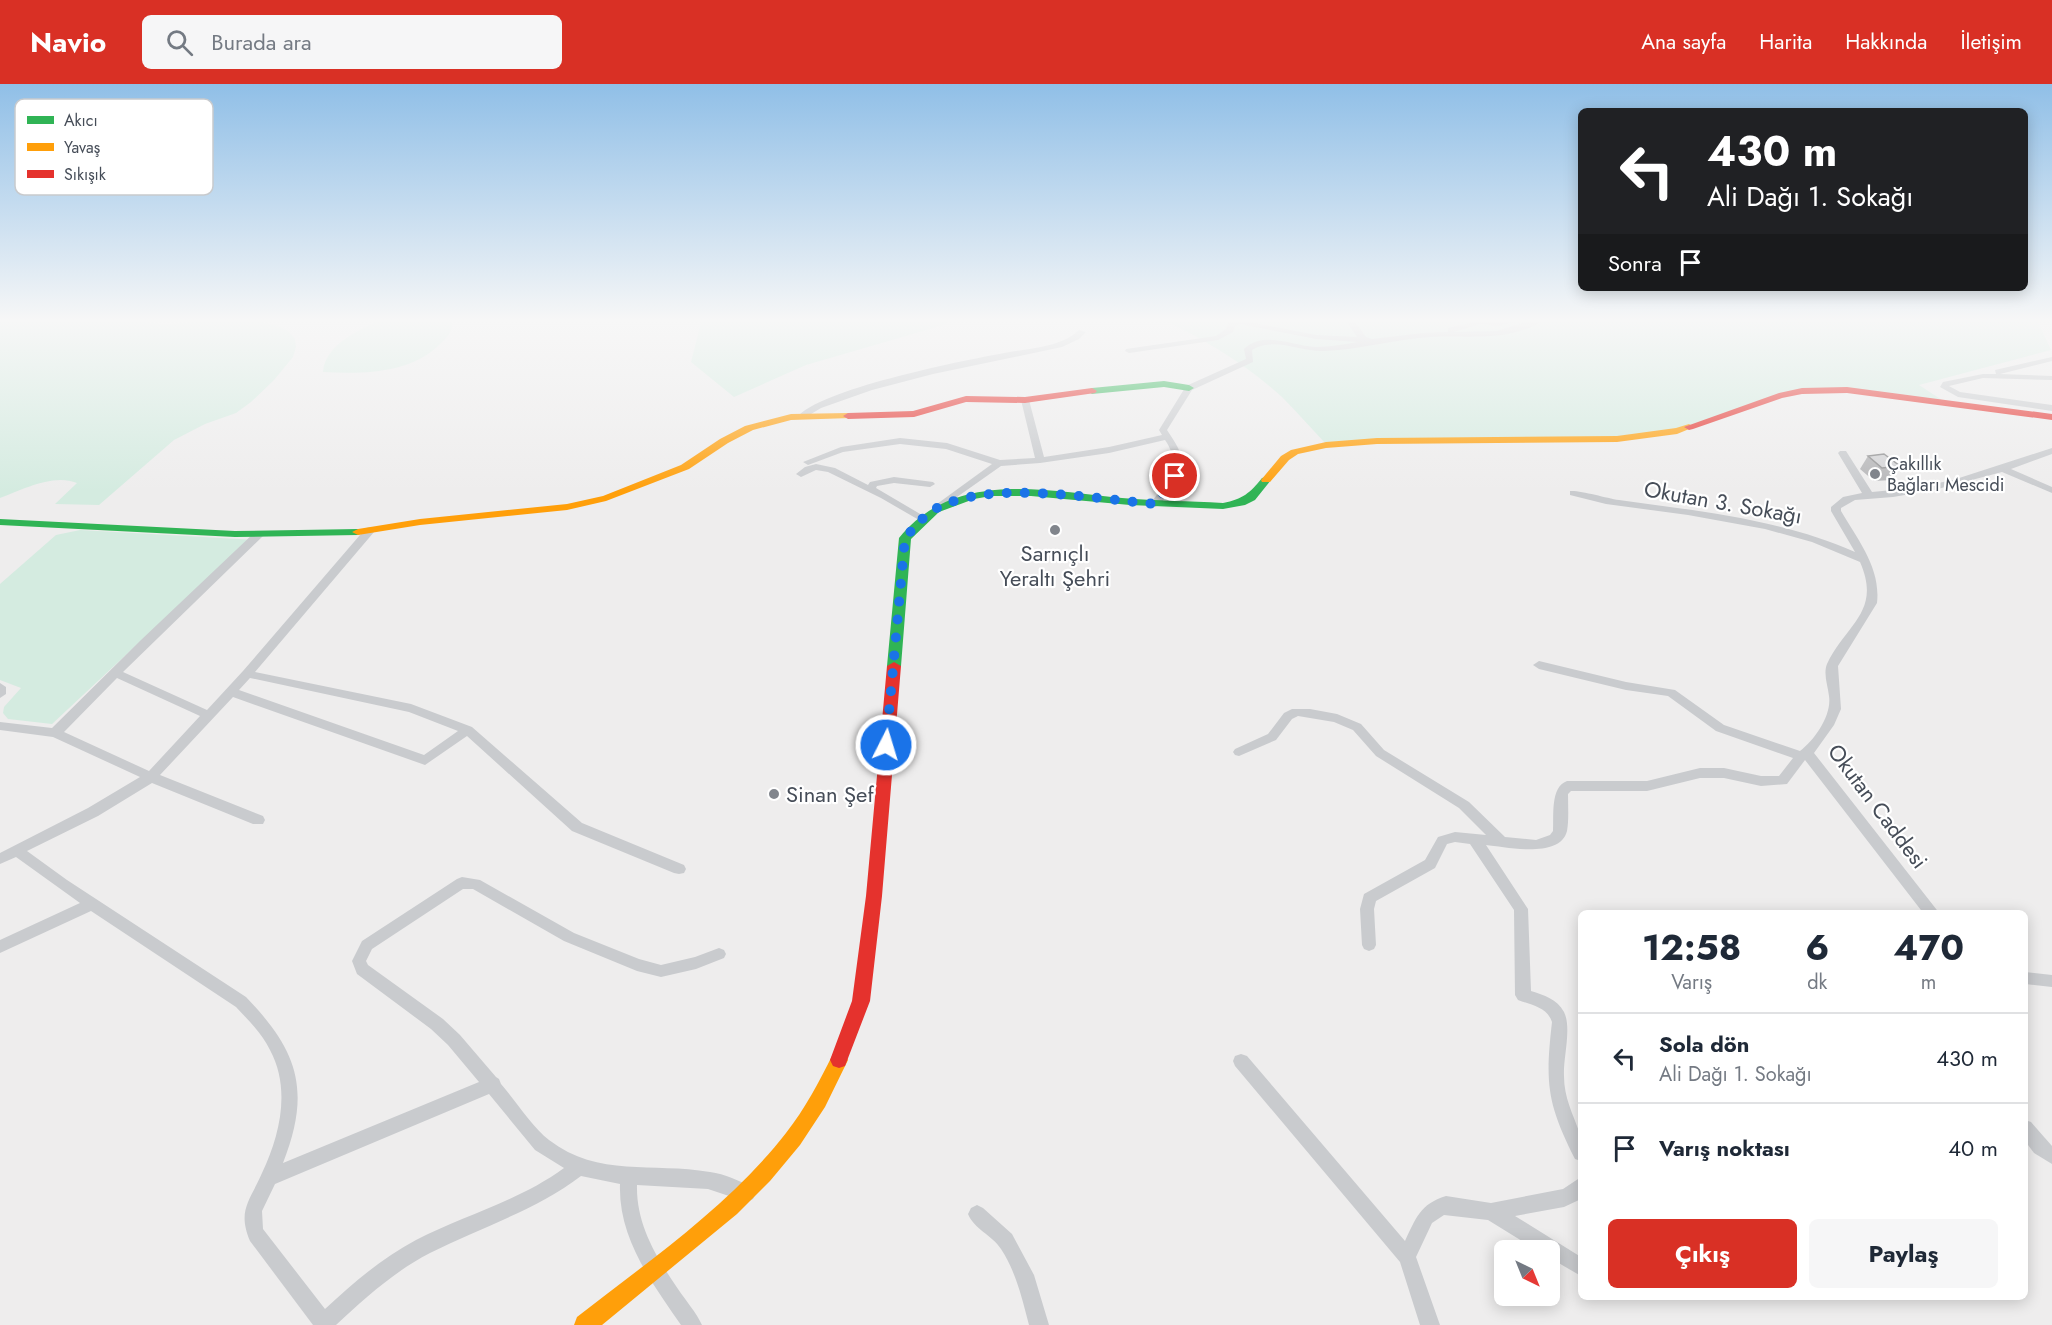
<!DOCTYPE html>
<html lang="tr">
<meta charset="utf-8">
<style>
:root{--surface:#fff;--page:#f6f6f7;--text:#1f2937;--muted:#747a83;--line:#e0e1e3;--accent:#d93025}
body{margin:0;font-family:Jost,sans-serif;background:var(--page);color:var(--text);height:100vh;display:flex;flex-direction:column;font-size:22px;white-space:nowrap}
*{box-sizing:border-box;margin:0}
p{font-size:20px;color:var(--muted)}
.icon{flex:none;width:33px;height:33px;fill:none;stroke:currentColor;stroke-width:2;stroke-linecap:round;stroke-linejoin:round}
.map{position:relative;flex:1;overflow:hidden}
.details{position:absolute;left:1578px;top:826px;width:450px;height:390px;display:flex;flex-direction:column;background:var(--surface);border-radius:9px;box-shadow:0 3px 15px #0003}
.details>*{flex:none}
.banner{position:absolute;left:1578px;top:24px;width:450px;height:183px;border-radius:9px;box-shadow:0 3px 15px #0003;background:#202124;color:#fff;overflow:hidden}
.needle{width:39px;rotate:137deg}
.buttons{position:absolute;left:1494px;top:1156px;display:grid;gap:12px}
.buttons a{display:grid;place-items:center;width:66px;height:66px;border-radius:9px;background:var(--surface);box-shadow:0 3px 15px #0003;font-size:30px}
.pin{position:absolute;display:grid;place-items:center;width:51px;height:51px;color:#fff;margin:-26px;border:3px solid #fff;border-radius:50%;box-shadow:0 2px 6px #0007}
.me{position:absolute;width:66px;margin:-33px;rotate:5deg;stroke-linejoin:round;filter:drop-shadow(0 0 4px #0008)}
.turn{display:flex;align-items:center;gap:21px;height:126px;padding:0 30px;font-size:27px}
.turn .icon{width:78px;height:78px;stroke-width:2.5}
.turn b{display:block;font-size:42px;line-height:51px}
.then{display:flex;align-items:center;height:57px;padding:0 30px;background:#0003;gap:12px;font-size:22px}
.eta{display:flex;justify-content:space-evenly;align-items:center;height:102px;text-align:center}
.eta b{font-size:36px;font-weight:700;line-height:42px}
.cta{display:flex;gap:12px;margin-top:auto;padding:12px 30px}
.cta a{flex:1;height:69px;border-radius:9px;background:var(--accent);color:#fff;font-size:24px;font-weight:700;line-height:69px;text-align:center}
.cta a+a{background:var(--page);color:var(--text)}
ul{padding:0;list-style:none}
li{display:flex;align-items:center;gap:18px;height:90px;padding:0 30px;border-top:2px solid var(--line)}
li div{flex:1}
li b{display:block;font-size:22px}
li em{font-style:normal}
header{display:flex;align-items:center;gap:36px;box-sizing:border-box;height:84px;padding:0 30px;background:var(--accent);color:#fff}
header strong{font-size:28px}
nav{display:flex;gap:33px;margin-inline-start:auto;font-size:21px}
.search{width:420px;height:54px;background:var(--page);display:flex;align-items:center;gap:15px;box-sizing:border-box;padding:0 21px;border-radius:9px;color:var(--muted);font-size:22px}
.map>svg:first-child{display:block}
.green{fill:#d4ebe0}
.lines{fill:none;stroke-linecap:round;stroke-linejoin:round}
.street{fill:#c9cbce;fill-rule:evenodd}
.fast{fill:#30b455;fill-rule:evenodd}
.slow{fill:#ff9f0a;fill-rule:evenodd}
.jam{fill:#e5322d;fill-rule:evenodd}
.wall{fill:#b7b7b9}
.building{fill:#d5d5d7;stroke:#959596;stroke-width:1.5}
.route{stroke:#1a73e8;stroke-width:10;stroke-dasharray:0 18}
.poi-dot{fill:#81858c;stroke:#fff;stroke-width:2}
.labels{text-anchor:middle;stroke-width:4.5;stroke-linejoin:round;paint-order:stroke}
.far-poi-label{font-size:18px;fill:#464d58;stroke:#fff;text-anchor:start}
.street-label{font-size:22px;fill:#464d58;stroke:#fff}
.poi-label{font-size:22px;fill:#464d58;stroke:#fff}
.key{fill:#fff;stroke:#c8cacd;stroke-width:1.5}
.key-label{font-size:16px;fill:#464d58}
</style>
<header>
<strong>Navio</strong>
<div class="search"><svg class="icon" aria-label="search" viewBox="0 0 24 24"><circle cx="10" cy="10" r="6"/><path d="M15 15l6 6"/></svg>Burada ara</div>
<nav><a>Ana sayfa</a><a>Harita</a><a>Hakkında</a><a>İletişim</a></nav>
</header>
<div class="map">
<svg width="2052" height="1241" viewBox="0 0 2052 1241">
<rect width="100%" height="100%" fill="#eeeded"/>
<g class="green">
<path d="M0 235H106L165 240 249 235 278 242 288 247 295 255 296 263 293 273 274 296 251 318 236 329 205 340 174 356 99 421 55 420 77 399C53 389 22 406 0 414Z"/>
<path d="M382 235H452C454 247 447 254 438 262 408 290 362 290 323 288 325 260 360 246 382 235Z"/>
<polygon points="702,235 945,235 947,240 806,281 734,313 691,278"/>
<path d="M1162 235H2043L2039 240 2051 266 1919 301 1945 318 1851 306 1793 309 1689 344 1641 353 1326 360C1311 344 1297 328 1282 313 1246 280 1205 256 1162 235Z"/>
<polygon points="80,446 256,456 191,510 52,640 8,635 3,629 4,623 21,604 0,596 0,500 56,451"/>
</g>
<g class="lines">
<g class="street">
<path d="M1345 235H1353L1366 253 1372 255 1423 249 1448 248V244L1473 238 1475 235 1499 238 1514 235 1518 237 1499 242 1480 240 1454 248 1497 247 1535 235H1545C1508 261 1461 249 1419 254 1388 257 1356 266 1324 267 1301 268 1273 252 1252 266L1253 278 1192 306 1167 346C1183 370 1189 380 1171 406 1166 412 1162 420 1155 423L1150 420C1165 400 1183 381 1165 356L1109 369 1040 379 1001 382 940 425 937 424V420L992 380 946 365 900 360 843 368 808 381 803 378 841 363 900 354 947 359 1000 376 1035 374 1021 316 1025 313 1029 316 1044 373 1109 363 1162 351 1159 346 1186 302 1246 275 1244 265C1264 246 1292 262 1316 263 1330 263 1345 260 1358 258L1316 255 1240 240 1235 242 1233 248 1218 256 1129 269 1125 267 1126 265 1216 252 1226 245 1228 239 1239 236 1316 251 1357 253Z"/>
<path d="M1079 246 1086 248 1079 255 1062 263 933 290 872 306 821 324 806 333 799 331C829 303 965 276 1010 268 1033 264 1061 263 1079 246Z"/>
<polygon points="2052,273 2052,277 2000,290 2052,292 2052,296 1983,294 1949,302 1960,308 2052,321 2052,327 1958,313 1940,303 1943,298 1983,290 1996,290 1995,286"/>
<path d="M2052 364V370L2011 385 2052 403V409L2002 388 1934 406 1893 413 1855 416 1841 424V427C1858 456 1881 484 1877 519L1838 582 1841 625 1834 641 1814 669 1940 830H1924L1805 676 1787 700 1761 702 1724 694H1700L1647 707H1571L1568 710C1568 722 1569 736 1567 747 1560 775 1506 763 1486 761L1528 825 1531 907C1544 911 1557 915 1564 928 1572 944 1563 974 1564 992 1564 1014 1573 1030 1580 1050 1583 1058 1581 1069 1581 1077L1575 1075C1547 1019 1545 1000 1552 938 1547 923 1531 921 1518 916L1515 911 1514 826 1470 760 1455 758 1447 760 1435 784 1376 817 1374 825 1376 861 1374 865 1369 867 1364 865 1362 861 1360 825 1364 810 1425 776 1438 753 1455 748 1486 751 1459 724 1376 672 1353 646 1334 638 1298 632 1292 635 1276 656 1239 672 1235 671 1233 668 1235 665 1268 650 1284 629 1292 625H1310L1337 630 1361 640 1384 666 1469 718 1505 753 1536 756 1550 751 1553 747C1554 732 1550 703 1567 697H1647L1700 684H1724L1761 692H1779L1793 674 1716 647 1668 612 1626 606 1539 585 1533 581 1539 577 1626 598 1675 606 1724 641 1800 667C1815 656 1832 631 1829 612 1828 602 1823 590 1827 580 1846 540 1882 528 1860 478L1812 458 1765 445 1688 431 1606 420 1570 411V407C1580 406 1606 414 1619 416 1698 427 1781 435 1855 468L1831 427V423L1843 413 1862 409 1838 369 1840 367H1846L1872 408 1913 404 1953 396Z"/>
<polygon points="816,380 835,384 868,401 870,398 894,393 933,398 935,400 930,403 894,399 877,402 876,404 927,434 925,436 919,436 881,414 828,388 816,386 801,393 796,390 805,383"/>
<path d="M370 443 375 446 374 448 255 588 411 620 472 643 582 739 684 781 686 785 684 789 679 790 674 789 572 747 467 652 425 681 233 613 160 691 263 732 265 736 263 740H253L152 699 98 732 27 767 67 796 246 913C299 968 311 1007 283 1079L479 998 448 961 431 945 357 890 352 877 362 857 457 795 462 793 480 796 574 849 639 875 661 881 695 873 719 864 724 866 726 870 724 874 696 885 661 893 637 887 564 857 473 805H463L372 865 366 877 368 881 443 935 460 951 496 993 499 995 501 1000C515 1016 533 1044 549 1056 599 1094 652 1078 710 1088 725 1090 739 1097 753 1103L756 1109 753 1115 747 1118 708 1105 637 1101C636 1140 656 1173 678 1205 686 1217 696 1228 702 1241H681C652 1199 618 1154 620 1100L581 1092C535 1127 481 1143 430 1169 395 1187 365 1214 336 1241H313L250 1157C237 1126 250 1117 262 1089 280 1051 291 1005 270 966 262 949 248 936 236 923L91 827 0 869V856L80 819 16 773 0 780V769L88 724 140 693 53 653 0 646V638L52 644 141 556 255 448H263V452L123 588 207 626 243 587 366 444ZM117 594 200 632 149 687 64 648ZM250 594 409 628 458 647 424 671 239 606ZM489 1010 535 1066 564 1084C519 1117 465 1131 416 1156 382 1174 353 1199 325 1225L263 1145 262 1127 275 1100Z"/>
<polygon points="0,599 6,603 6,610 0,614"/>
<polygon points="2025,888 2052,891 2052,903 2025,900"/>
<path d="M1241 970 1247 972 1405 1157C1416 1134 1420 1120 1446 1112L1491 1119 1563 1105 1581 1093V1115L1564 1123 1515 1132 1581 1173V1192L1550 1174V1167H1538L1488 1136 1444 1131 1432 1139 1416 1173 1440 1241H1420L1400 1178 1235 982 1233 977 1235 972Z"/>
<polygon points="2025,1036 2031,1038 2052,1062 2052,1080 2034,1069 2025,1057"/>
<path d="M977 1121 983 1124 1012 1150 1034 1191 1049 1241H1029C1022 1214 1016 1188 1001 1165 992 1151 974 1145 968 1130L971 1124Z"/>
</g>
<g class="fast">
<polygon points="1164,297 1189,301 1194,304 1189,307 1164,303 1092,310 1087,307 1092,304"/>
<path d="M1266 393 1271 396 1255 416 1245 421 1223 425 1130 421 1031 412H991L974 415 939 428 911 455 901 582 894 586 887 582 899 454C955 385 1045 407 1122 414 1156 417 1189 417 1223 419 1243 415 1250 409 1262 394Z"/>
<polygon points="0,435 235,447 358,445 364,448 358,451 235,453 0,441"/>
</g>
<g class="slow">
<polygon points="848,329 851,330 851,334 791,336 753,346 728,359 689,385 606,417 567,426 420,441 358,451 352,448 358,445 420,435 567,420 603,412 681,381 720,355 745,342 791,330"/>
<polygon points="1689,340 1694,343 1677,350 1617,358 1377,360 1326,364 1298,370 1289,376 1270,398 1262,398 1261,396 1281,372 1291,366 1326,358 1377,354 1617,352 1676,344"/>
<path d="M839 968 845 970 848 976 825 1023 800 1061 770 1097 737 1130 602 1241H574L577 1233C650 1176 729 1122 786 1049 805 1025 819 998 833 970Z"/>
</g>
<g class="jam">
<polygon points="1847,303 2052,330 2052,336 1847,309 1802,310 1782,314 1693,345 1689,346 1684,343 1779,309 1802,304"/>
<polygon points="1092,304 1097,307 1095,309 1025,319 966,318 914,333 848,335 843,332 848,329 913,327 966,312 1025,313"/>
<polygon points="894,578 901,582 882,812 870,917 845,982 839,984 833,982 830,976 852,917 866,812 887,582"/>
</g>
</g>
<polygon class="wall" points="1868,372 1900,382 1892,396 1874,397 1860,385"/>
<polygon class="building" points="1884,370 1900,382 1882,384 1868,372"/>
<linearGradient id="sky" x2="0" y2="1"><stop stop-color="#90bfe7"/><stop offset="0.58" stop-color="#f7f7f7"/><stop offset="1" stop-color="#f7f7f7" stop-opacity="0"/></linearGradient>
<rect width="2052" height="408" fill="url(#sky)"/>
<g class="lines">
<path class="route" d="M886 661 905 454C915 443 923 432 935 425 989 395 1094 415 1155 420L1175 392"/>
</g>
<g class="poi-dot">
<circle cx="1875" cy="390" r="6"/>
<circle cx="1055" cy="446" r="6"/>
<circle cx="774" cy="710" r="6"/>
</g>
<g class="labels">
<g class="far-poi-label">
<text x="1887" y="386">Çakıllık<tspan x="1887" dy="21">Bağları Mescidi</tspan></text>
</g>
<g class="street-label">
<text transform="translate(1723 418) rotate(10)" y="8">Okutan 3. Sokağı</text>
<text transform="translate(1878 722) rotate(53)" y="8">Okutan Caddesi</text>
</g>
<g class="poi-label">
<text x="1055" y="477">Sarnıçlı<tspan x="1055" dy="25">Yeraltı Şehri</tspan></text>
<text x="786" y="718" text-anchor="start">Sinan Şef</text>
</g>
</g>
<rect x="15" y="15" width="198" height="96" rx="9" class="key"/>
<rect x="27" y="32" width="27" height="8" fill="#30b455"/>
<rect x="27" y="59" width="27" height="8" fill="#ff9f0a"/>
<rect x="27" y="86" width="27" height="8" fill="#e5322d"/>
<g class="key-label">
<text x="64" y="42">Akıcı</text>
<text x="64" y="69">Yavaş</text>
<text x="64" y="96">Sıkışık</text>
</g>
</svg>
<div class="buttons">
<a><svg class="needle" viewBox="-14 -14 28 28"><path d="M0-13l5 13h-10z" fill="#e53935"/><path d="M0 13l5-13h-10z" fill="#747a83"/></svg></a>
</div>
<div class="pin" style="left:1175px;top:392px;background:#d93025"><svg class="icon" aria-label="arrive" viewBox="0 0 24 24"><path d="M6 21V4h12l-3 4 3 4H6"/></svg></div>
<svg class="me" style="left:886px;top:661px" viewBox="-20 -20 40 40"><circle r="17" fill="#1a73e8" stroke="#fff" stroke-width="3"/><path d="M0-11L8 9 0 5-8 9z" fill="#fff"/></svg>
<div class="banner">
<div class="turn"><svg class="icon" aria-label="left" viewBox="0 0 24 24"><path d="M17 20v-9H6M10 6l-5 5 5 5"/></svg><div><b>430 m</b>Ali Dağı 1. Sokağı</div></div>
<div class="then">Sonra<svg class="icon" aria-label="arrive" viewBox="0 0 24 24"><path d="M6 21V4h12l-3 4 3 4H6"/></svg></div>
</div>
<section class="details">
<div class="eta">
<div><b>12:58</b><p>Varış</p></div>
<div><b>6</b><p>dk</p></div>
<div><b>470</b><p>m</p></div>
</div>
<ul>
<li><svg class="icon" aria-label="left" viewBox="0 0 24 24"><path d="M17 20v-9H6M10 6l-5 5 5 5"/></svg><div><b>Sola dön</b><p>Ali Dağı 1. Sokağı</p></div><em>430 m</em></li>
<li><svg class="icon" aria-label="arrive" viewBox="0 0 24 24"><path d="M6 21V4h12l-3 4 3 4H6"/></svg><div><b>Varış noktası</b></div><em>40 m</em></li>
</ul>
<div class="cta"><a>Çıkış</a><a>Paylaş</a></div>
</section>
</div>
